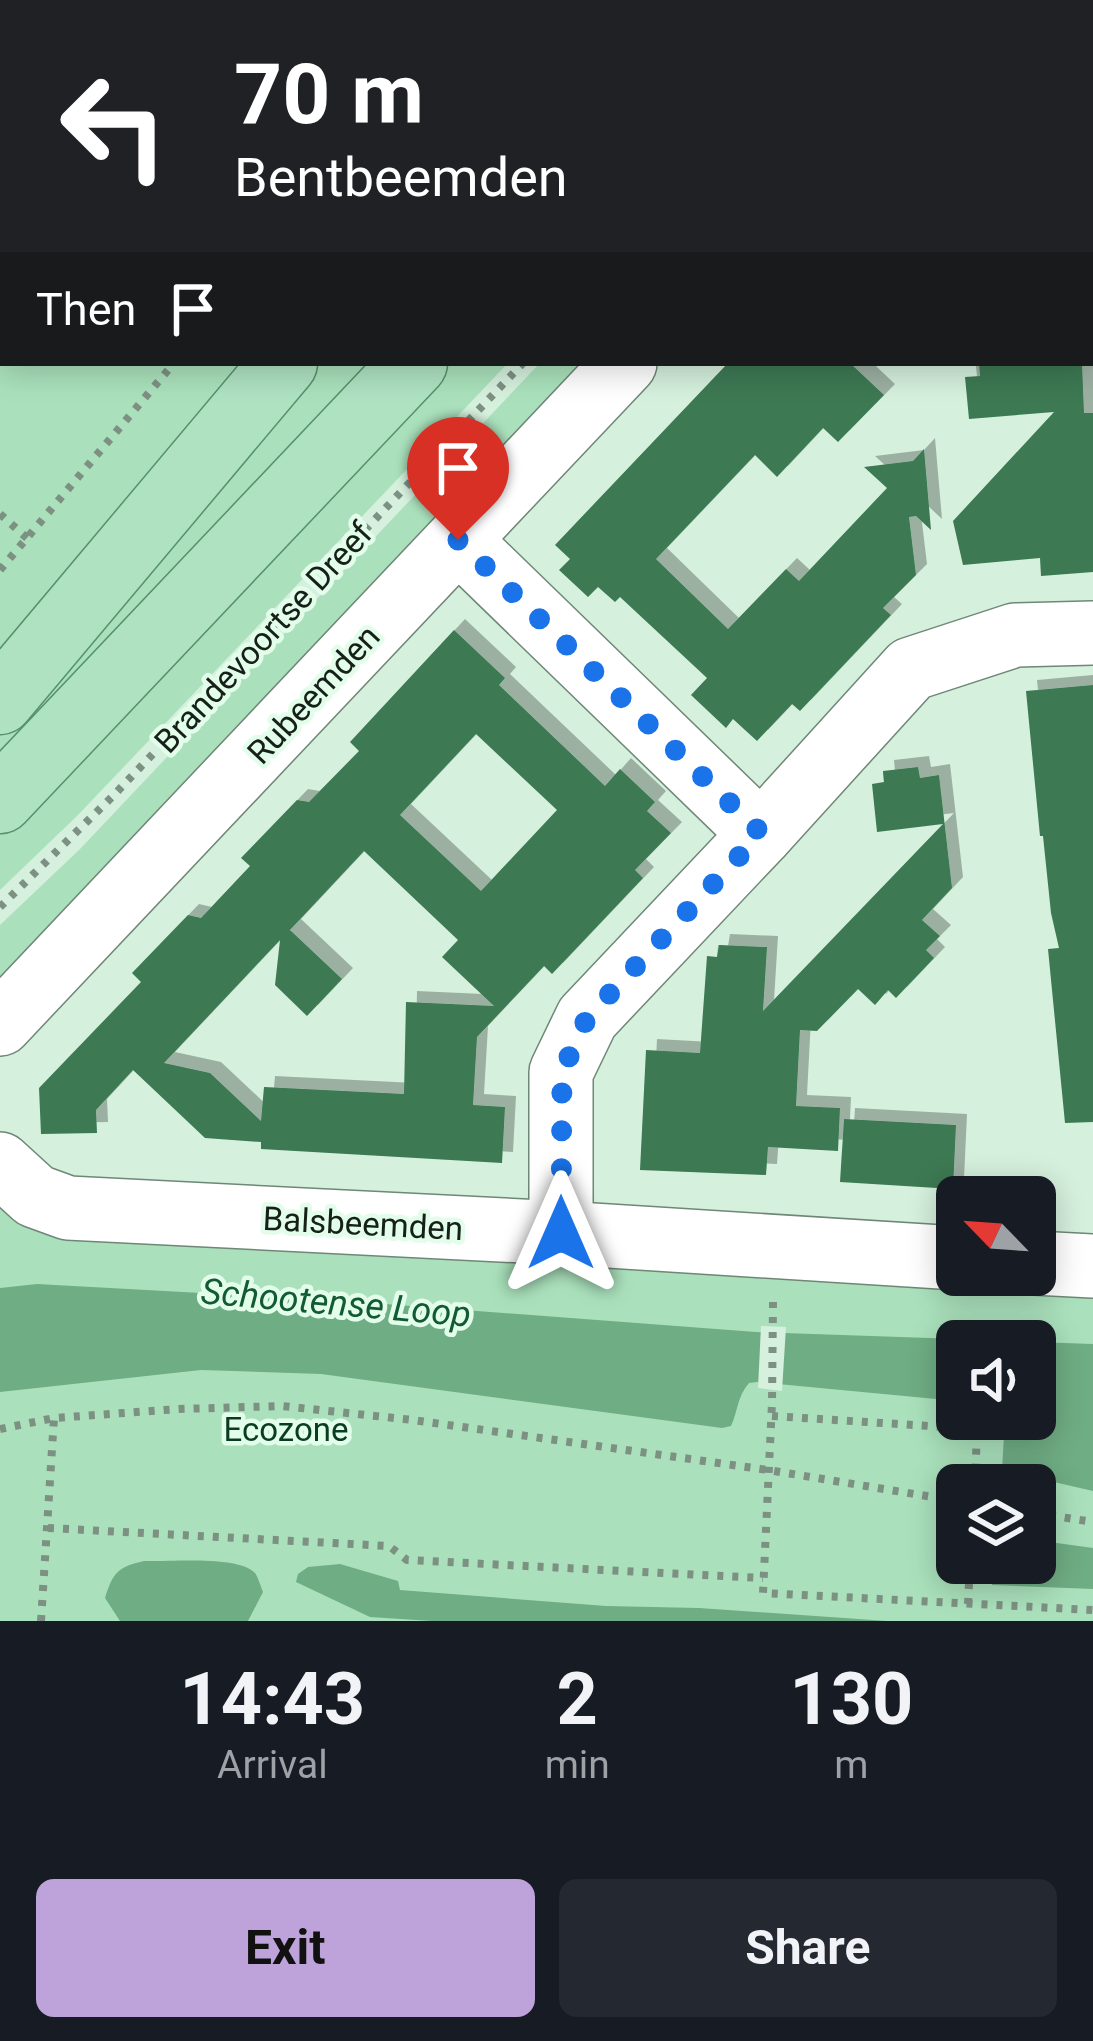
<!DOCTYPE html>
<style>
:root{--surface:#171b24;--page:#242831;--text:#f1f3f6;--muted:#9ea1a6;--accent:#bda3d9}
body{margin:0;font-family:Roboto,sans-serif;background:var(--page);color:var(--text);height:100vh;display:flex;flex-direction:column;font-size:45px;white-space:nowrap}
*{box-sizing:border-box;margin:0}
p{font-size:39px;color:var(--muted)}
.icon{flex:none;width:66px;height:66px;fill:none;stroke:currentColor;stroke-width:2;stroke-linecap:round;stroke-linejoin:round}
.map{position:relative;height:1621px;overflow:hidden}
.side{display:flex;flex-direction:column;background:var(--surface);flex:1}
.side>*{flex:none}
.banner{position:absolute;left:0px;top:0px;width:1095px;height:366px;box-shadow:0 6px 30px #0003;background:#202124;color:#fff;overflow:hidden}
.needle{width:78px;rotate:295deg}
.controls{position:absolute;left:936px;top:1176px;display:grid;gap:24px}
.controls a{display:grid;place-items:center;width:120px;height:120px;border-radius:18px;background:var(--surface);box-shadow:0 6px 30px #0003;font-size:60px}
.pin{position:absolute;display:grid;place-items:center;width:102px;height:102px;color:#fff;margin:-123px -51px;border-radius:50% 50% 50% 0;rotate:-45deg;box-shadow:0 0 12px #0007}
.pin .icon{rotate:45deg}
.me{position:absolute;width:132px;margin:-66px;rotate:0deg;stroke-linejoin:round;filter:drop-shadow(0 0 9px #0008)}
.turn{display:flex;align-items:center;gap:42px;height:252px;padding:0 36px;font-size:54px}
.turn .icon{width:156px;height:156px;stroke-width:2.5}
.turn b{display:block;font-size:84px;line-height:102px}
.then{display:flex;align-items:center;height:114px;padding:0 36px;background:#0003;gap:24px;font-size:45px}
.eta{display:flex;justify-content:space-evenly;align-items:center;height:204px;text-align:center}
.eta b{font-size:72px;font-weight:700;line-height:84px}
.button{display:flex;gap:24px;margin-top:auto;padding:24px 36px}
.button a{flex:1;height:138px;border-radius:18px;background:var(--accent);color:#111;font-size:48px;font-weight:700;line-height:138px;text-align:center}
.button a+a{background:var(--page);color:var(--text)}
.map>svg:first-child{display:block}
.green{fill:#aae1bc;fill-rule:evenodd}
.water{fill:#6fad84}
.pier{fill:#d5f0dd}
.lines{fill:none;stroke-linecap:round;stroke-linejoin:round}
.stream{stroke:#6fad84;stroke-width:15}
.building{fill:#3c7953;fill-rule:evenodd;filter:url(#shadow)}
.minor-casing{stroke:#6f8776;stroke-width:66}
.major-casing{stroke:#56916b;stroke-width:69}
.path{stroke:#7d9183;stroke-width:8;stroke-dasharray:6 9;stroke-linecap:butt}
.minor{stroke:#fff;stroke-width:63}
.major{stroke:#aee2c1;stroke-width:66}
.route{stroke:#1a73e8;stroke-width:21;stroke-dasharray:0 37.8}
.labels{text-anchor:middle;stroke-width:9;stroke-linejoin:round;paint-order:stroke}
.street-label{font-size:33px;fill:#162019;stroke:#e2fdea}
.park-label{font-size:33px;fill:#0a3c21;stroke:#e2fdea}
.water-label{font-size:36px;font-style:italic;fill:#125a33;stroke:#e2fdea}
</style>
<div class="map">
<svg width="1093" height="1621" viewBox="0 0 1093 1621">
<defs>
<filter id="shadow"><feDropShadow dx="11" dy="-11" stdDeviation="0" flood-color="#0004"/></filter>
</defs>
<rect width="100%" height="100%" fill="#d5f0dd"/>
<g class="green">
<polygon points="113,0 575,0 572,3 110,3"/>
<polygon points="3,118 3,363 270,363 0,685 0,121"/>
<polygon points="303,363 392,363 0,778 0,724"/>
<polygon points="427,363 508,363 78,815 0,890 0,814"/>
<polygon points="540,363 595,363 0,989 0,925 80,849"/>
<path d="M0 1194 957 1275 1093 1280V1621H244L237 1616 177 1621H0ZM957 1341H1035V1419H957ZM957 1485H1035V1563H957Z"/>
</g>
<g class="water">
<path d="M37 1284 345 1301 756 1332 1017 1341H957V1401L757 1382 749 1383C737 1397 738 1411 731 1426L722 1428 321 1374 201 1370 0 1392V1288Z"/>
<polygon points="1035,1342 1093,1344 1093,1491 1002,1470 1005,1419 1035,1419"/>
<polygon points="1035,1540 1093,1548 1093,1589 992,1585 991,1563 1035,1563"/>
<path d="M144 1561C168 1562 239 1555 255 1573 258 1577 261 1587 263 1592L248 1621H120L105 1598C113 1573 117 1567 144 1561Z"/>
<polygon points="340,1564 398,1581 400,1590 606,1606 699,1608 887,1621 432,1621 370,1617 296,1582 298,1574 308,1567"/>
</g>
<polygon class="pier" points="761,1326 786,1327 782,1391 758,1388"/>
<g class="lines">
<g class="stream">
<polyline points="162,3 165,0"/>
<polyline points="0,179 3,175"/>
</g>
</g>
<g class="building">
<polygon points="728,363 850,363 884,395 838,442 823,428 777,477 755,455 656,559 728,629 786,569 799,581 887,488 864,467 913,461 924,449 931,530 916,516 909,517 916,575 883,608 891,615 800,711 792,704 757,741 733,719 726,728 691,695 707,678 620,597 615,602 598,587 588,597 559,570 570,559 555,545"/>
<polygon points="979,363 1082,363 1084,413 1093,413 1093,572 1041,576 1040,558 963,565 953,521 1054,412 969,419 965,377 980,376"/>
<path d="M454 630 505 678 499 685 605 786 620 769 655 802 647 811 671 833 635 870 643 878 552 974 544 966 477 1037 473 1105 505 1107 502 1163 261 1149V1142L205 1138 133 1070 96 1110 97 1133 41 1134 39 1088 141 982 132 973 188 915 201 918 250 866 241 858 297 800 309 802 359 751 350 742ZM476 734 557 810 481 891 400 815ZM364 851 458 940 442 957 494 1006 406 1002 404 1094 264 1087 261 1121 210 1073 164 1063 280 940 275 985 307 1016 342 979 290 930Z"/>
<polygon points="1093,685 1093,1122 1065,1123 1048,949 1059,948 1051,913 1043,836 1040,836 1026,691"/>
<polygon points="918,767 920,778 939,775 952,888 922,920 940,936 926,950 934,958 896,998 888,990 875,1005 858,989 817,1031 800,1030 796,1106 840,1108 838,1151 768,1147 766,1175 640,1170 646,1050 700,1053 707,956 717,957 719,945 767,947 763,1011 943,824 877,832 872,784 884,782 883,771"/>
<polygon points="844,1119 956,1125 953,1189 840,1182"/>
</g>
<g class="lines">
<defs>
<g id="minor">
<polyline points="81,3 83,0"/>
<polyline points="965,3 968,0"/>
<polyline points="0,90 3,87"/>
<polyline points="458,540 761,834"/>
<polyline points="0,1024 625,363"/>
<polyline points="0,1164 35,1196 68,1208 561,1233 957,1258"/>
<polyline points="561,1233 561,1072 587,1018 761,834 911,669 1015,635 1093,633"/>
<polyline points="1035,1263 1093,1266"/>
</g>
<g id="major">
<polyline points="587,3 590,0"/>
<polyline points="754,3 757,0"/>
<polyline points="0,701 284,363"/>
<polyline points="0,800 414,363"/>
</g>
</defs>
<use href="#minor" class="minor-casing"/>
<use href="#major" class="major-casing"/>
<g class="path">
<polyline points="478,3 480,0"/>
<polyline points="867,3 870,0"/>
<polyline points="0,514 27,538"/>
<polyline points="0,570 174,363"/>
<polyline points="0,907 113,796 523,363"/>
<polyline points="773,1302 772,1403 763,1593 1093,1610"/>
<polyline points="772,1416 977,1429 975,1485"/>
<polyline points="0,1429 54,1418 179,1409 282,1406 413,1420 768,1470 957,1501"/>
<polyline points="1035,1513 1093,1522"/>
<polyline points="48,1528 389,1546 407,1560 763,1578"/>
<polyline points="968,1604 970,1563"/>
<polyline points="41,1621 54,1418"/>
</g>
<use href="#minor" class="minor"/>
<use href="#major" class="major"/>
</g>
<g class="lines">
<polyline class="route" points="458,540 761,833 587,1018 562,1072 561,1233"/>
</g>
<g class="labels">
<g class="street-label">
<text transform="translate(263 637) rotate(-47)" y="12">Brandevoortse Dreef</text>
<text transform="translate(313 694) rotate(-47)" y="12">Rubeemden</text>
<text transform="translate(363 1223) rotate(3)" y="12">Balsbeemden</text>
</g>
<g class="park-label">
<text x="286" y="1441">Ecozone</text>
</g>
<g class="water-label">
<text transform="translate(336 1302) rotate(5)" y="13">Schootense Loop</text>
</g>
</g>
</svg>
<div class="controls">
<a><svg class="needle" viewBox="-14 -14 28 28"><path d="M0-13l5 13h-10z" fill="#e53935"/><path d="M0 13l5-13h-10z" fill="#9ea1a6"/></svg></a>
<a><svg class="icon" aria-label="sound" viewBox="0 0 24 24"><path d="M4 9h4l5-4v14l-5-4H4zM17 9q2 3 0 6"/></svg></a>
<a><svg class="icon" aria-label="layers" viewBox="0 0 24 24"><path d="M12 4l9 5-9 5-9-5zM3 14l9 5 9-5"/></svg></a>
</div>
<div class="pin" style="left:458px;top:540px;background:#d93025"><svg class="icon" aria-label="arrive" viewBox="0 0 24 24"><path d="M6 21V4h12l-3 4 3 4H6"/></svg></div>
<svg class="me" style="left:561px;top:1233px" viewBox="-20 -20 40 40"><path d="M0-17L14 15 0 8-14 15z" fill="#1a73e8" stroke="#fff" stroke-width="4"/></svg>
<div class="banner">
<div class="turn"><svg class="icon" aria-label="left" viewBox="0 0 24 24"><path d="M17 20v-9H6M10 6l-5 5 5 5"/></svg><div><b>70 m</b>Bentbeemden</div></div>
<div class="then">Then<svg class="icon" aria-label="arrive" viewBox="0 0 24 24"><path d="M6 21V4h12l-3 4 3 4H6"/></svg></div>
</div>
</div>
<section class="side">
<div class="eta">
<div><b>14:43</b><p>Arrival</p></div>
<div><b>2</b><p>min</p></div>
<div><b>130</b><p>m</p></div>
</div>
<div class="button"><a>Exit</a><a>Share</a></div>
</section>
